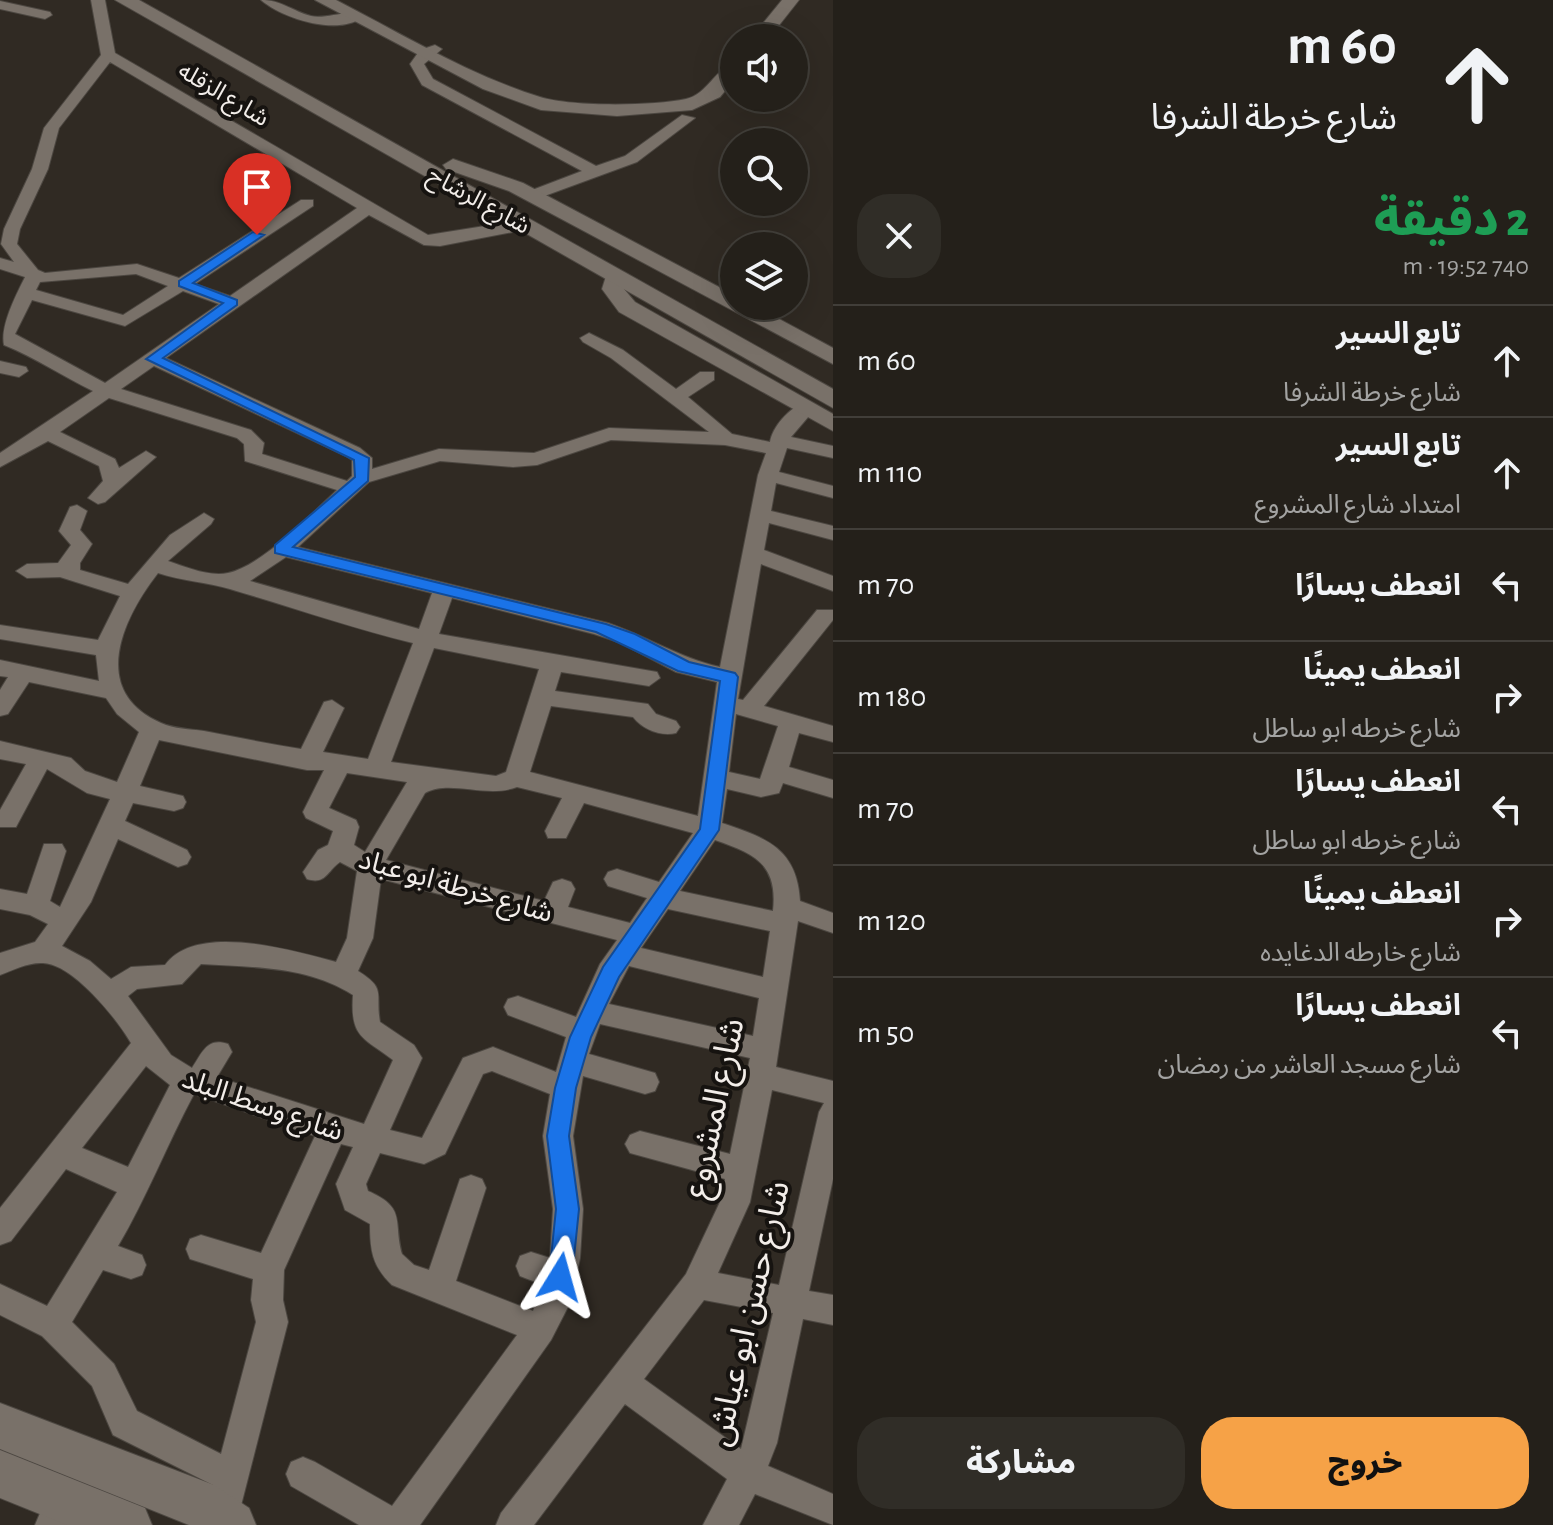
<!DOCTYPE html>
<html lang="ar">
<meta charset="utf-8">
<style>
:root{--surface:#24201a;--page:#302d27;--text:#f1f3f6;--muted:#a3a3a2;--line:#413e39;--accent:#f6a247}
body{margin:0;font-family:"Alegreya Sans","Noto Sans Arabic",sans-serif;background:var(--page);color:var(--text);direction:rtl;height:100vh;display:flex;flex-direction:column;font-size:30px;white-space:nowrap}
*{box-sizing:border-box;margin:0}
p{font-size:26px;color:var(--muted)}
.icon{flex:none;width:44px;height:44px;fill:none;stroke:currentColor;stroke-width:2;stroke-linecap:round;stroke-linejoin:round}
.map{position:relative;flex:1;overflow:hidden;direction:ltr}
.sheet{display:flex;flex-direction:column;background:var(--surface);width:720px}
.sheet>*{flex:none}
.banner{background:#24201a;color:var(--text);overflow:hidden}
.fabs{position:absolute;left:720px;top:24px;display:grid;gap:16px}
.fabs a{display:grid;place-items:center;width:88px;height:88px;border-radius:50%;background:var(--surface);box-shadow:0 8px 32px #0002,0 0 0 2px var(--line);font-size:40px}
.pin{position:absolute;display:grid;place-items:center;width:68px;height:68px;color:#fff;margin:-82px -34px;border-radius:50% 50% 50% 0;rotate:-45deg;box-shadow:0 0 8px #0007}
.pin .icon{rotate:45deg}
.me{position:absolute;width:88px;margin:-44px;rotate:8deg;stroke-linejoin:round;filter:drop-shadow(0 0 6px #0008)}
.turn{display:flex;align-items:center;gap:28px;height:168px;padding:0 24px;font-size:36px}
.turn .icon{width:104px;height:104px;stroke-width:2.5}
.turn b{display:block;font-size:56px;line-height:68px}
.round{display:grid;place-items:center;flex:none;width:84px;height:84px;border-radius:32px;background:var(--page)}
.headline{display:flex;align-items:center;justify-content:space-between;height:136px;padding:0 24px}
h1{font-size:48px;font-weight:800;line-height:60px;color:#1e9e55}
.primary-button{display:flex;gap:16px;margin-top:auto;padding:16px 24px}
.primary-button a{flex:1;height:92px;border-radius:32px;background:var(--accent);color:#111;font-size:32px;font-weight:800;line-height:92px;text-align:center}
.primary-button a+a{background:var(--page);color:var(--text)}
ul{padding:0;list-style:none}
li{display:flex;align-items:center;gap:24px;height:112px;padding:0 24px;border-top:2px solid var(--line)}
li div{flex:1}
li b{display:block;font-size:30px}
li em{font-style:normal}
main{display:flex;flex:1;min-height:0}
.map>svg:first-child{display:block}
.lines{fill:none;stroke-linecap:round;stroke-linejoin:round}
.minor-casing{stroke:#4c4741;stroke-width:2}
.tertiary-casing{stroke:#4c4741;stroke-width:2}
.secondary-casing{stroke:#4c4741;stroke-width:2}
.minor{fill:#797169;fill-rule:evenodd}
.tertiary{fill:#797169;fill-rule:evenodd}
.secondary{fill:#797169;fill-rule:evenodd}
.route{fill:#1a73e8;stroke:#114b97;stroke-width:2}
.labels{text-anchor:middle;stroke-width:8;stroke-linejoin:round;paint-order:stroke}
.far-street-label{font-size:24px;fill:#f2ede9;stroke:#161310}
.street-label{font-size:28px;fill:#f2ede9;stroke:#161310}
.near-street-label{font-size:34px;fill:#f2ede9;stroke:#161310}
</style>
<main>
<section class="sheet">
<div class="banner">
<div class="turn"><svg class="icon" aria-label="ahead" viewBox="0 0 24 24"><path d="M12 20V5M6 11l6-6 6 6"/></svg><div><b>60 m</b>شارع خرطة الشرفا</div></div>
</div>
<div class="headline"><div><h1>2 دقيقة</h1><p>740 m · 19:52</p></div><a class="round"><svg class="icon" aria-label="close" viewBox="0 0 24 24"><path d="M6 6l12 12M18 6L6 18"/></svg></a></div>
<ul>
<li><svg class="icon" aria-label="ahead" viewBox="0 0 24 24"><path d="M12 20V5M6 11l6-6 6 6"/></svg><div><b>تابع السير</b><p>شارع خرطة الشرفا</p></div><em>60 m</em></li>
<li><svg class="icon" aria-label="ahead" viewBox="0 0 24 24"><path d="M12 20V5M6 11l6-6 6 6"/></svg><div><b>تابع السير</b><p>امتداد شارع المشروع</p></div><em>110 m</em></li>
<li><svg class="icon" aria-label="left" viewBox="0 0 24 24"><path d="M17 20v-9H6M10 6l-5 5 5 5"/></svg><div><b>انعطف يسارًا</b></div><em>70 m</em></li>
<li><svg class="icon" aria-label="right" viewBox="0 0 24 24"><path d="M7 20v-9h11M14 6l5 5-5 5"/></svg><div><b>انعطف يمينًا</b><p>شارع خرطه ابو ساطل</p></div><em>180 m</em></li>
<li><svg class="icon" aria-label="left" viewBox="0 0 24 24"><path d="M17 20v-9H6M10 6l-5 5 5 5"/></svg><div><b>انعطف يسارًا</b><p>شارع خرطه ابو ساطل</p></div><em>70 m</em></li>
<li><svg class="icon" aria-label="right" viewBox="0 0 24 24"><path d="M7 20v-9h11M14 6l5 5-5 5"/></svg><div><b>انعطف يمينًا</b><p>شارع خارطه الدغايده</p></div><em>120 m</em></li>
<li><svg class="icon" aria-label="left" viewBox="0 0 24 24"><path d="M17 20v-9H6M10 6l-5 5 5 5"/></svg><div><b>انعطف يسارًا</b><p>شارع مسجد العاشر من رمضان</p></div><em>50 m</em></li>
</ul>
<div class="primary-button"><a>خروج</a><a>مشاركة</a></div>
</section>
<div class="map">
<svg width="833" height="1525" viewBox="0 0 833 1525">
<rect width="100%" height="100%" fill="#302a23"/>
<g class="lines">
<defs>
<g id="minor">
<path d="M91 0H105L115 53 428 235 523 220 531 225 523 230 440 246 424 245 369 215 166 358 360 448 372 458V469L439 449 534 453 609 428 709 432 611 358 583 342 580 338 589 333 623 350 676 389 700 372H714V380L688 397 732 434 770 442C772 428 789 407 805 403L815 409 791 437 833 446V458L787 448 779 472 833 486V498L776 483 771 511 833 526V540L769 523 764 550 833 576V591L761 564 738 699 743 700 817 610H833V620L764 706 833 726V742L799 733 789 767 833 780V798L783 783 779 793 761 797 727 789 722 823C767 838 797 849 800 901L833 913V933L798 921 776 1067 833 1081V1179L809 1291 833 1295V1325L803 1319 777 1443 768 1466 833 1494V1525L755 1494 739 1525H703L727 1479 625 1404 534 1525H496L501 1513 686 1274 720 1202 725 1179 630 1153 625 1144 630 1135 640 1131 730 1154 750 1058 600 1024 589 1054 655 1073 659 1082 655 1091 645 1094 583 1076 573 1136 583 1209 580 1258 571 1301 551 1340 420 1525H359L291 1486 286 1474 291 1462 303 1457 315 1462 392 1506 517 1335 392 1285C372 1266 370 1250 370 1224L345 1210 336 1184 353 1147 341 1144 284 1270 283 1300 288 1322 236 1525H208L205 1517 213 1485 113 1435 92 1386 42 1336 0 1315V1284L47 1306 117 1192 66 1169 11 1241 0 1245V1208L131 1043C117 1019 73 964 43 963 29 962 13 970 0 975V953L35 942 48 924 30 915 0 909V889L27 894 44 844H62L66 851 50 901 60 907 110 799 87 793 47 769 16 827H0V810L26 764 0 759V741L71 758 85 771 117 782 139 732 117 714 106 698 29 682 8 714 0 716V690L8 677 0 676V660L99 681 96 655 0 639V625L98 640 120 596 60 577 27 578 16 571 27 564 58 563 71 545 59 531 70 507 77 505 87 511 80 530 92 544 80 563V570L128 584 170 535 204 513 214 519 211 524 168 561C186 567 209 577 228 573 262 566 311 514 337 490L245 461 244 444 237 438 109 398 60 432 115 459 119 468 146 451 156 457 105 502 98 504 88 498 103 481 99 466 48 441 0 467V453L93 391C62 376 36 358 4 345 0 326 16 295 25 277L0 269V258L14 262 1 244 4 229 32 169 44 128 101 55ZM110 62 357 208 230 296 195 284 313 206V200H301L179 278 137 264 45 273 38 270 17 244 20 229 48 169 59 128ZM136 274 168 286 123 315 36 290 40 282ZM183 291 219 304 105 383 15 334 32 300 125 326ZM154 366 346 456 352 460V476L347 481 262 454 264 443 251 430 121 389ZM611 440 725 445 766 453 758 475 720 667C680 658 646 636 608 623L298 547 369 482 440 461 513 467 537 465ZM286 557 432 593 419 629 250 581ZM158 573C182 581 207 582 230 589 291 607 351 628 413 643L368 759 323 752 344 708 332 700 324 702 301 749C268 744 236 737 204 731 190 729 174 729 161 723 88 691 123 618 158 573ZM452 598 594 634 621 643 676 672 717 682 698 816 530 772 551 706 633 717C642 729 661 737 676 733L680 727 676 721 656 714 648 704 555 691 561 672 649 686 660 678 657 672 439 634ZM434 648 539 669 506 772 496 776 391 762ZM736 714 778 726 760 779 729 772ZM159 740 307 770H324L303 812 306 818 333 831 328 845 318 850 303 872 307 879C326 885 327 871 340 862L357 871 347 938 336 962C291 950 196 922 165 965L131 967 111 979 90 961 62 946 91 902 118 839 178 867 187 864 191 857 187 850 125 821 133 803 174 811 183 808 186 802 183 796 140 786ZM347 773 407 782 365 852 354 845 359 827 356 820 329 808ZM517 787 562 798 545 831 548 838H566L584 803 693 833 659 882 617 869 608 872 604 879 608 886 647 898 630 923 568 907 575 889 571 882 562 879 553 882 544 901 386 860 425 793C451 779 485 799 517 787ZM715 840C755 854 778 864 773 911L680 891ZM381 879 617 940 600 964 576 1017 518 996 508 999 504 1007 508 1015 566 1037 556 1072 493 1047 463 1058 422 1138 390 1130 422 1058 414 1045 380 1022C375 993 387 989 358 971L373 938ZM668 909 770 931 763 977 641 948ZM201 964C252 967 308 966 353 995 350 1038 363 1037 393 1060L364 1124 217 1077 232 1052 228 1044C207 1037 202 1053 192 1068L171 1055 128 996 137 989 182 984ZM629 966 759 998 753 1036 609 1004ZM146 1066 170 1085 128 1167 82 1148ZM492 1071 550 1094 543 1136 553 1209 550 1258 531 1252 520 1256 516 1266 520 1276 543 1285 533 1311 456 1281 486 1188 482 1179 471 1175 460 1179 429 1270 414 1265 402 1254C393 1221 407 1208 368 1191L366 1184 380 1153 424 1164 445 1154 483 1074ZM772 1090 824 1103 819 1112 779 1285 718 1273 750 1202ZM194 1094 315 1136 261 1253 201 1235 190 1239 186 1249 190 1259 253 1279 251 1300 256 1322 221 1454 137 1411 114 1364 72 1322 103 1270 131 1279 142 1275 146 1265 142 1255 118 1246C147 1197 167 1144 194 1094ZM704 1300 773 1313 741 1449 644 1379Z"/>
<path d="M261 0C282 0 292 11 311 16 327 20 349 7 363 17 338 36 283 19 261 0Z"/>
<polygon points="0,1 50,12 52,15 45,19 0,9"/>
<polygon points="435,45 442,49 424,64 433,79 596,166 625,156 682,115 695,118 637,162 539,198 527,198 527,192 582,171 422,85 410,64 420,50"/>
<polygon points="0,361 26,367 28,371 19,377 0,373"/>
<polygon points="63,1482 75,1487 80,1499 69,1525 35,1525 51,1487"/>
</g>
<g id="tertiary">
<path d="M315 0H336C402 34 469 75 540 97 572 107 653 106 686 99 708 94 715 68 734 64V80L720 97 692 110 617 116 541 110 483 89Z"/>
<polygon points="782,0 799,0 769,38 751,38"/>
<polygon points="453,159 523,183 734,295 734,306 755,306 833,348 833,364 509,191 446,169 443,165"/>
<polygon points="615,272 626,278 624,289 635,302 833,414 833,431 619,312 602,289 607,273"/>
</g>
<g id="secondary">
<polygon points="115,0 139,0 833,389 833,408"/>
<polygon points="0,1403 214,1485 249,1508 256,1525 189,1525 0,1449"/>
<polygon points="0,1450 145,1508 152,1525 67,1525 0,1498"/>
</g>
</defs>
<use href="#minor" class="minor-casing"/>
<use href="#tertiary" class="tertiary-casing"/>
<use href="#secondary" class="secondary-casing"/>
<use href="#minor" class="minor"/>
<use href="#tertiary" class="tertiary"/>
<use href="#secondary" class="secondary"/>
</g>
<polygon class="route" points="253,232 264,235 193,283 237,300 237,305 163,358 369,458 368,481 293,547 606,624 635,634 689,662 735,673 738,677 719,830 619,977 591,1037 576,1088 569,1136 579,1209 572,1277 569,1285 560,1288 552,1285 549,1277 556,1209 547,1136 555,1088 570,1037 603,967 700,829 720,681 678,671 596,632 275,553 275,545 355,477 354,460 146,359 223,303 179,286 179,281"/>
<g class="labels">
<g class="far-street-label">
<text transform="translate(224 94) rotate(31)" y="8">شارع الزقله</text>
<text transform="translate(479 200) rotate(29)" y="8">شارع الرشاح</text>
</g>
<g class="street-label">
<text transform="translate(456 885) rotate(16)" y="10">شارع خرطة ابو عباد</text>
<text transform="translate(263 1104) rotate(19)" y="10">شارع وسط البلد</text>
</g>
<g class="near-street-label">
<text transform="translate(713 1108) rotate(-78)" y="12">شارع المشروع</text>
<text transform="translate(747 1313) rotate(-77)" y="12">شارع حسن ابو عياش</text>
</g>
</g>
</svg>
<div class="fabs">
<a><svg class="icon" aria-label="sound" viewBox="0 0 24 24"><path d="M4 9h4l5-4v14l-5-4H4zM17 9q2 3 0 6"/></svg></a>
<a><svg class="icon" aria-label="search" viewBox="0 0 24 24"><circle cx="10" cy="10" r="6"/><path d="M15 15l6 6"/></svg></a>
<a><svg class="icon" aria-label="layers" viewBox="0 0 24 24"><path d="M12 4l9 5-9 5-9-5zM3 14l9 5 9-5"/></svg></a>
</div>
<div class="pin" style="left:257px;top:235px;background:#d93025"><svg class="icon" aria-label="arrive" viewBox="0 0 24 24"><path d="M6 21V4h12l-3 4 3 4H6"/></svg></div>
<svg class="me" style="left:560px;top:1277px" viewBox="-20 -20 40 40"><path d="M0-17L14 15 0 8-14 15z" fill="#1a73e8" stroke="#fff" stroke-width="4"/></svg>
</div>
</main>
